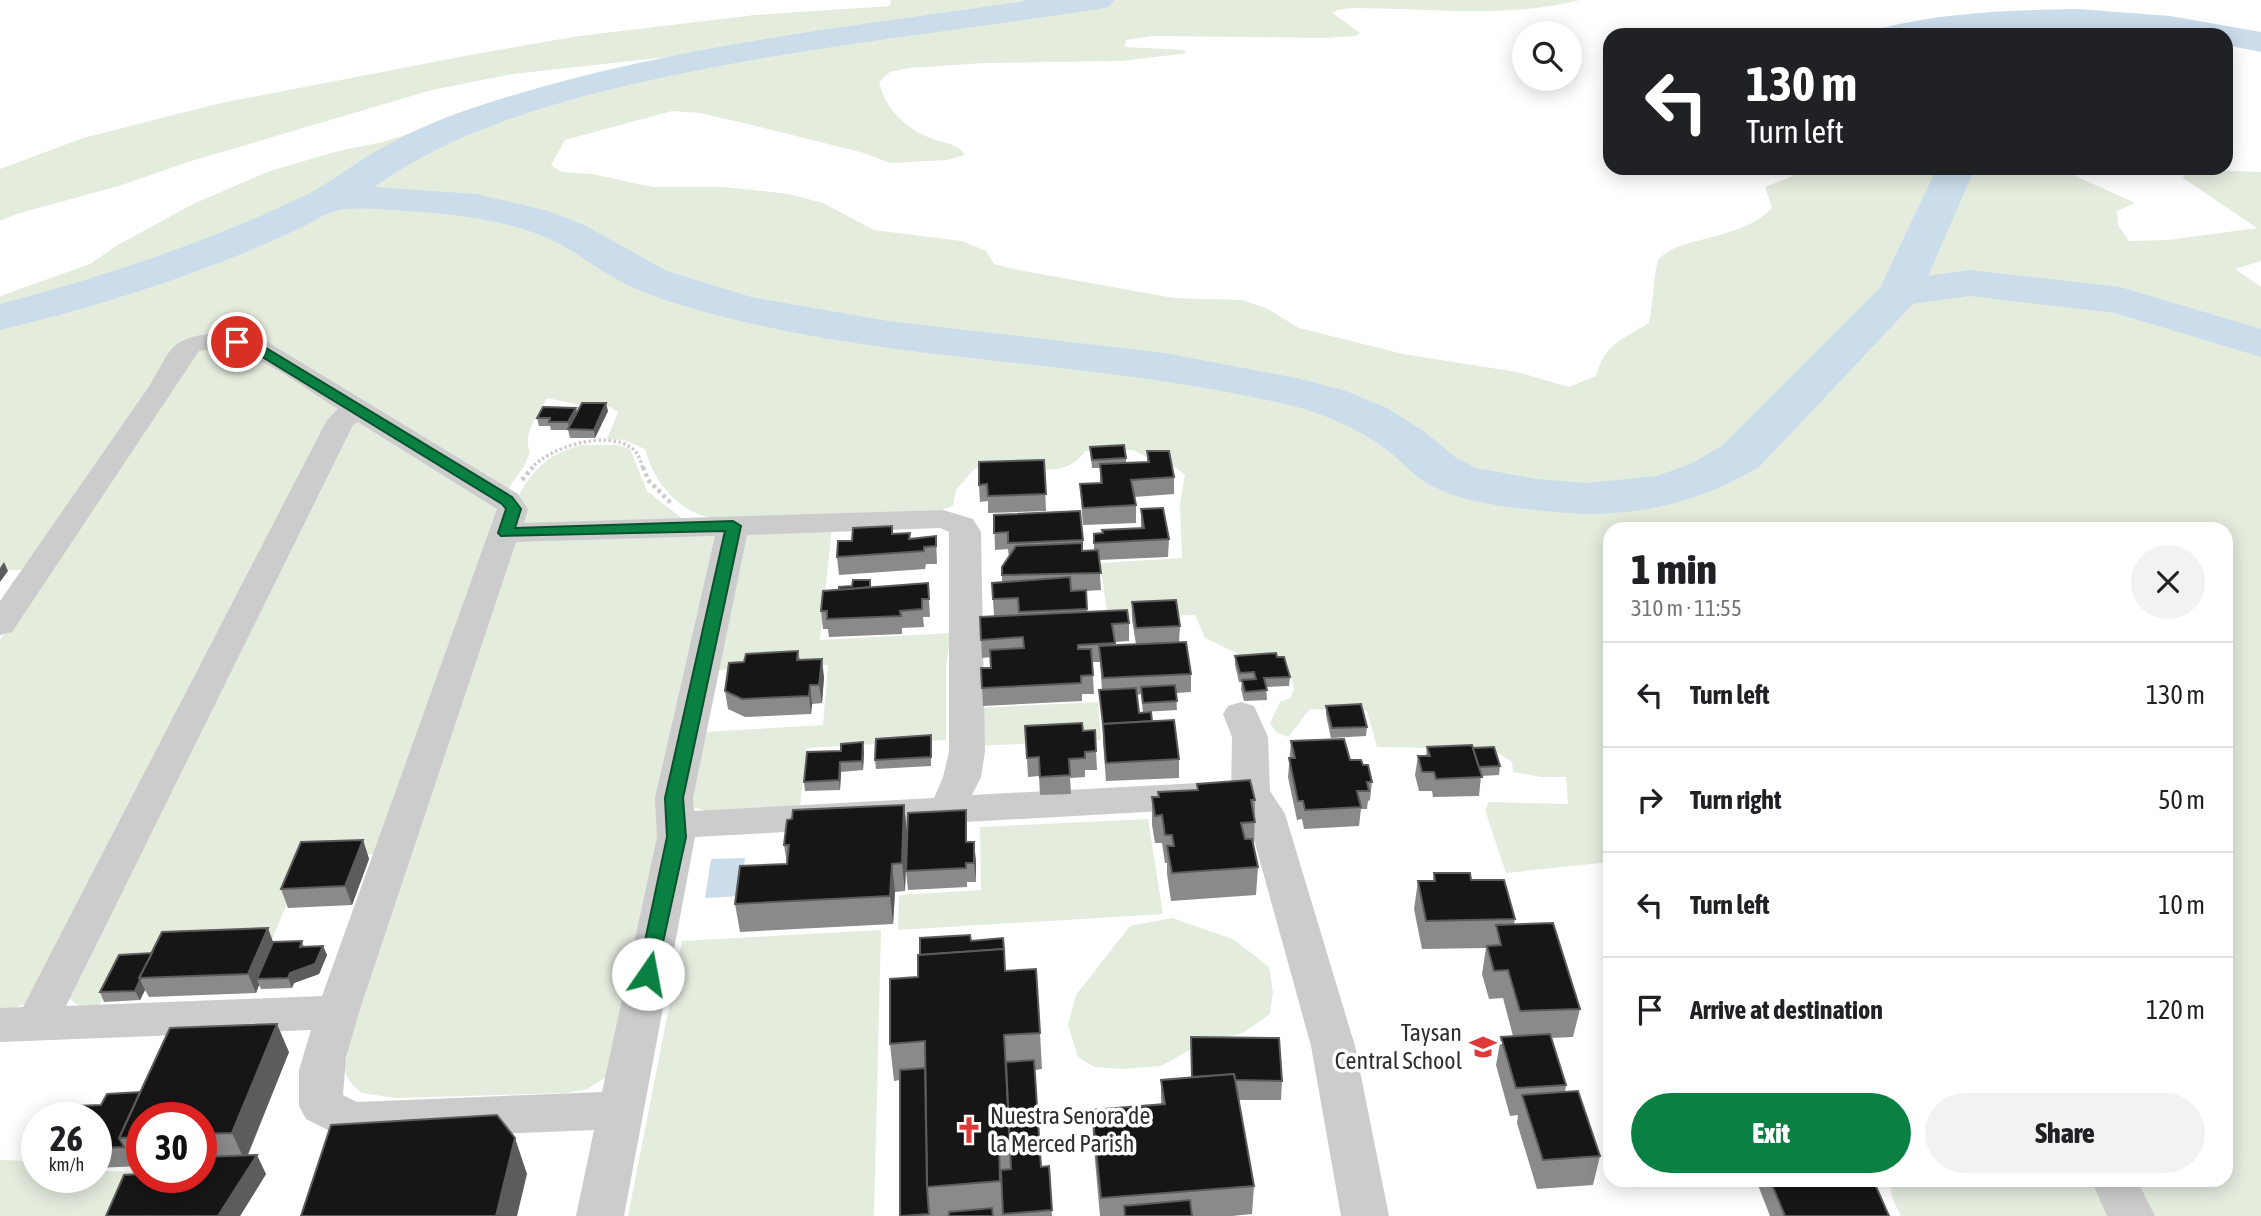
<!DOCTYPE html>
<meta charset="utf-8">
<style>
:root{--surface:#fff;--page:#f2f2f2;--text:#202124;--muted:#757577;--line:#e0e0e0;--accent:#0b8043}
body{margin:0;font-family:"Asap Condensed",sans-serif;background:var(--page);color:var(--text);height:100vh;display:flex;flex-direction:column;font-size:26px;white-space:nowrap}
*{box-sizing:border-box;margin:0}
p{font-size:23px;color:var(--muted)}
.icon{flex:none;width:38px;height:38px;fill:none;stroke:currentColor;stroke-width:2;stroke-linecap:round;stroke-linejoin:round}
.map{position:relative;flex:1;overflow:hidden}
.panel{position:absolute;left:1603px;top:522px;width:630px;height:665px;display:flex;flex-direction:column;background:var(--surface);border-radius:21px;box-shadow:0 4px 18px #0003}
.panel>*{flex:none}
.banner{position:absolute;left:1603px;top:28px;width:630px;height:147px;border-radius:21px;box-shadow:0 4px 18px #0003;background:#202124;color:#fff;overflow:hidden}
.controls{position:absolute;left:1512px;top:21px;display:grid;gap:14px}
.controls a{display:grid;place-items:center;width:70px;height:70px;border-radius:50%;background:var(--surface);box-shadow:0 4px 18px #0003;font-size:35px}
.speed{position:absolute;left:21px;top:1102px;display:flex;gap:14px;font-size:35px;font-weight:700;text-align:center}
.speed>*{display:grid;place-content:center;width:91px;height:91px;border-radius:50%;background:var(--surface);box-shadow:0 4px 18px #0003;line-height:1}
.speed small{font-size:18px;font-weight:400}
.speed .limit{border:10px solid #d22;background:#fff;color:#111}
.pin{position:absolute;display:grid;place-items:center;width:60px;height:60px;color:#fff;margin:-30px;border:4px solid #fff;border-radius:50%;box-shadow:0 2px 7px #0007}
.me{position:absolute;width:77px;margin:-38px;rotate:12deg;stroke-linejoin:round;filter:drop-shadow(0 0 5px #0008)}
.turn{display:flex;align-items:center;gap:24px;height:147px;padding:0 28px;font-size:32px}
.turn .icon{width:91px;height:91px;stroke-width:2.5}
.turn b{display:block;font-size:49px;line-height:60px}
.round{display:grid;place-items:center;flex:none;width:74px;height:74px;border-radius:37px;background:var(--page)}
.head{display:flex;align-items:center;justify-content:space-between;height:119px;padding:0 28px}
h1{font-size:42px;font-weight:800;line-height:52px}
.action{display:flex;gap:14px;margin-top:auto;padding:14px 28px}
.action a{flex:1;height:80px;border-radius:42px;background:var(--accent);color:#fff;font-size:28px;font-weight:800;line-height:80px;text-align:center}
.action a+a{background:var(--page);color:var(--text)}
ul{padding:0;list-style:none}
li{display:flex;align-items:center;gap:21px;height:105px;padding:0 28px;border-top:2px solid var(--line)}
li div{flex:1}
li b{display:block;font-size:26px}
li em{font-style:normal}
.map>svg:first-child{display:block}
.green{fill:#e4ecde}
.water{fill:#cbdceb}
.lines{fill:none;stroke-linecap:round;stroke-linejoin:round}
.stream{stroke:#cbdceb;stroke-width:6}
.river{fill:#cbdceb;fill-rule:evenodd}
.path-far1{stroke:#ccc;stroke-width:3.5;stroke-dasharray:2.5 2.5;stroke-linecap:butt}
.path{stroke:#ccc;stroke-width:4.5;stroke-dasharray:3.5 3.5;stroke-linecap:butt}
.minor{fill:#ccc;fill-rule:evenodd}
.wall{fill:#8a8a8a}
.shaded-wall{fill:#5c5c5c}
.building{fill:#161616;stroke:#5c5c5c;stroke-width:2}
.route{fill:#0b8043;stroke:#07532c;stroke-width:2}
.labels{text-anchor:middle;stroke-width:7;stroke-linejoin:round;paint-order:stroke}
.near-poi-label{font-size:24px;fill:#2f2f2f;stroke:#fff;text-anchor:end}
</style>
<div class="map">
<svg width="2261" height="1216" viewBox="0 0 2261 1216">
<rect width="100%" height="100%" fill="#fff"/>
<g class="green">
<path d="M891 0H1580C1506 19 1428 8 1352 8L1337 10 1333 13 1360 33 1355 36 1327 38 1152 36 1126 40 1125 47 1184 50 1187 53 1122 61 984 63 909 68 890 72 879 82C886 111 908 131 936 140 948 144 958 144 965 155L947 160 890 163 864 153 760 127 700 113 672 111 565 140 551 165 562 172 592 174 653 187H724L789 194 823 203 874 230 962 241 986 251 994 264 1018 270 1174 298 1242 300 1268 309 1299 328 1403 354 1517 372 1569 387 1596 376C1604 345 1622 339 1649 323 1653 309 1654 265 1659 259 1678 236 1741 241 1772 208L1765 187 1793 176 1791 168H2058L2135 203 2117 211 2118 225 2129 241 2168 240 2257 228 2183 178 2186 169 2261 172V261L2235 269 2261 287V1216H2144L2128 1180H2226V528H1610V862L1506 873 1485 810 1489 802 1568 804 1566 777H1541L1513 772 1512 762 1492 749 1377 747 1367 711 1310 709 1288 737 1276 732 1270 723 1280 702 1290 698 1294 689 1287 661 1243 656 1205 638 1195 615 1108 618 1100 563 1182 558 1180 504 1185 475 1175 467 1158 463 1133 450 1085 451C1066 480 1032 467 1003 466 994 465 984 467 975 468L956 490 953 506 941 510 711 518C676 510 654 482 645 449L624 440 607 439 618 412 610 407 585 406 547 398C538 415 522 433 530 452L524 466 508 489 261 344 196 341 26 570H0V296L90 264 116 246 193 204 270 171 338 151 383 142 550 89 676 56 513 74 432 90 188 162 122 185 17 214 0 221V169L83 138 221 103 475 54 579 36 755 15 890 6Z"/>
<polygon points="243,347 339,408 24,1005 0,1012 0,640 193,350"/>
<polygon points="356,418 500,506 380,854 307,856 270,944 121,962 98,1007 77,1005 68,997"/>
<path d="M582 445H618L630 449 647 491 684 520 520 526 524 504 518 497C533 468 550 453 582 445Z"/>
<polygon points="832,527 820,640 951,633 946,665 946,740 806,748 800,808 713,813 693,807 689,792 704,732 823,725 828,665 716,670 743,535"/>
<polygon points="716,536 659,837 608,1076 587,1089 566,1093 395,1098 362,1093 354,1087 346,1075 345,1066 353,1026 513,541"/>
<polygon points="1098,702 1101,740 976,746 976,708"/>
<polygon points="1148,819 1163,914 898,930 899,895 981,890 980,827"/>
<polygon points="1172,918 1233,939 1269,967 1273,992 1270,1014 1243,1033 1197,1046 1161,1066 1124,1069 1094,1067 1078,1057 1068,1025 1076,995 1130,926"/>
<polygon points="881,930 874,1216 628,1216 682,941"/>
<polygon points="0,1160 37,1161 37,1178 96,1178 96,1171 142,1172 123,1216 0,1216"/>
<polygon points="1890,1180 2099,1180 2117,1216 1901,1216 1892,1198"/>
</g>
<polygon class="water" points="745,858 740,896 705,898 711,859"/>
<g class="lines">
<polyline class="stream" points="1011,14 1029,0"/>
<g class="river">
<path d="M1034 0H1114L1109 7 1098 9C955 31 811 46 669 76 567 98 460 126 374 187L476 194 548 211 586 226 667 271 751 297 888 321 1165 353 1301 379 1346 391 1387 408 1425 432 1455 457 1476 468 1537 479 1587 483 1657 476 1691 464 1723 445 1880 288 1937 168H1975L1928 276 1969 270 2120 287 2261 329V357L2115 313 1969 296 1913 304 1759 467C1695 505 1629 519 1555 512 1514 508 1465 504 1428 484 1412 475 1401 460 1386 449 1356 427 1320 412 1285 404 1089 358 884 364 691 308 664 300 637 291 613 277 594 267 577 253 558 243 516 222 469 216 423 212 397 211 366 206 340 210 326 212 311 223 298 229 273 241 247 252 221 262 149 290 75 312 0 330V304C106 276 209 242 308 194 331 182 351 166 373 153 402 136 434 121 467 110 651 47 843 28 1034 0Z"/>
<path d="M2078 9 2170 16 2261 32V52L2226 45V35H2165L2078 29H2032L1958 35H1878L1882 28C1946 12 2013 10 2078 9Z"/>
</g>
<path class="path-far1" d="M531 469C550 446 609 429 633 449 639 454 641 462 643 469"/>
<g class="path">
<polyline points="643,467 648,480 671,503"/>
<polyline points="522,480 533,467"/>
</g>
<g class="minor">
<path d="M208 334 240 335 266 341 518 494 528 509 524 523 943 510 973 519 981 532 985 752 981 777 972 795 1199 783 1212 787 1218 796 1212 805 1199 809 695 837 624 1216H576L594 1130 352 1140 336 1134 306 1119 299 1106V1070L311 1030 0 1042V1008L23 1007 327 420 338 409C298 385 248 340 199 351L12 632 0 635V601L150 385C169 354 168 339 208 334ZM358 422 497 509 322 996 66 1006 353 425ZM940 528 949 532V752L943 777 934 798 694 811 693 798 747 535ZM715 536 655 798 657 837 602 1092 357 1102 343 1095 346 1058 359 1012 516 542Z"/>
<polygon points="1241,702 1254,706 1268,737 1270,791 1285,814 1355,1046 1389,1216 1341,1216 1311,1046 1247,814 1237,806 1231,797 1232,737 1223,714 1228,706"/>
<polygon points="2091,1180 2137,1180 2155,1216 2107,1216"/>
</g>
</g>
<g class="wall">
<polygon points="608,411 595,438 570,438 568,430 551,430 550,426 539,426 537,418 577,413"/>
<polygon points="1090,447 1126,458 1126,463 1147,462 1147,451 1174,477 1174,494 1134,497 1136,505 1136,523 1083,525 1081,501 1080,484 1100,483 1100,468 1092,468"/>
<polygon points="1044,460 1046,511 988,513 988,501 980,502 979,485"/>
<polygon points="1141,509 1169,539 1168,557 1099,560 1101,590 1086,591 1087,612 1129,623 1129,641 1115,642 1115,645 1136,644 1132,620 1132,602 1180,626 1179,642 1191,674 1191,692 1176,693 1177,710 1143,712 1141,694 1137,695 1139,713 1152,721 1179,759 1179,778 1106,781 1103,742 1103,725 1100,699 1099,690 1102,690 1100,662 1092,662 1094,694 1082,694 1082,701 983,706 981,668 991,668 991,657 982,658 980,617 994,616 992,583 1002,582 1002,567 1009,557 1008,549 995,550 994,515 1083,540 1083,551 1094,550 1094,534 1141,528"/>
<polygon points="910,533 910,539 936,536 937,564 926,564 925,569 839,575 837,557 852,541 893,534"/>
<polygon points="870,580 871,587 928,583 930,617 923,617 924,627 902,628 902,634 829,637 828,629 823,629 821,611 839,590"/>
<polygon points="798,651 800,660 824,677 822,703 812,704 811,714 745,717 728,709 725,691 744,662"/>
<polygon points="1235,656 1277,657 1290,677 1289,686 1266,687 1267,700 1244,701 1241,689 1242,682 1239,682 1235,665"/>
<polygon points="1326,706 1367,727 1366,736 1331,738 1326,715"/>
<polygon points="1025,726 1083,731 1096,751 1097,770 1085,770 1085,777 1070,778 1071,794 1040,795 1039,776 1028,777"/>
<polygon points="931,735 931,766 876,769 875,760"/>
<polygon points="1291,741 1363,765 1372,782 1370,800 1368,801 1367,809 1361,809 1359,826 1304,829 1302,819 1297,820 1288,777"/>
<polygon points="1427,747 1473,748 1500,766 1499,775 1481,776 1479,796 1433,797 1432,791 1419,791 1415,775 1418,756 1426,756"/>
<polygon points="807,752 864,752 863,770 841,772 840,790 805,791 804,782"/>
<polygon points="1197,784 1255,800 1254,848 1258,867 1256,895 1171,901 1167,874 1167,863 1165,863 1162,843 1155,843 1152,825 1152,797 1158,797 1158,792 1197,790"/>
<polygon points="904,805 907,833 905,891 895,892 893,924 740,932 735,904 787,864 784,845"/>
<polygon points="966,810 967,842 974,842 976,882 967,882 967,887 908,890 906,871"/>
<polygon points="363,840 369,859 352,905 288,908 281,889"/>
<polygon points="1434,873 1471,880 1515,919 1514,924 1580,1009 1573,1037 1551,1038 1566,1085 1565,1092 1600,1156 1593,1185 1537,1189 1517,1123 1518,1115 1510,1116 1496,1065 1501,1037 1513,1036 1503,998 1489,999 1482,974 1486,948 1422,949 1414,909 1418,881 1433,881"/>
<polygon points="302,941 304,947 323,946 327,955 319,974 294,983 292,988 261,989 259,985 256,993 149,997 145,990 140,1000 104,1002 100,992 152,953 273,942"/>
<polygon points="971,941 1005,971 1040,1033 1042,1069 1035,1070 1041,1167 1049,1166 1052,1216 1003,1216 1002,1193 1003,1216 900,1216 900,1080 894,1081 890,1044 918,977"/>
<polygon points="1191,1037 1282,1081 1281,1100 1238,1100 1254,1186 1252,1214 1232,1216 1100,1216 1093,1138 1092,1110 1161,1104 1161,1080 1191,1077"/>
<polygon points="289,1052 248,1155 266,1174 240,1216 106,1216 201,1178 201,1118 142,1118 142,1166 96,1168 96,1118 101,1105 140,1092"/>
<polygon points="1756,1180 1849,1180 1851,1184 1889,1216 1770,1216"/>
</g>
<g class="shaded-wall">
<polygon points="606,403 608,411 595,438 594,430"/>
<polygon points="576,408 578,416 570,430 568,422"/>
<polygon points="4,562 8,571 0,582 0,568"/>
<polygon points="822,659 824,677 822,703 819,685"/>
<polygon points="810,685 812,704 811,714 809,696"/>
<polygon points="863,742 864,752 863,770 862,761"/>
<polygon points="840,762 841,772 840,790 839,780"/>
<polygon points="904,805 907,833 905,891 902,863"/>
<polygon points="966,810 967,829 967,861 966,842"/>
<polygon points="363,840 369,859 352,905 345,886"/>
<polygon points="974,842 976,861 976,882 974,863"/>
<polygon points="892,864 895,892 893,924 890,896"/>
<polygon points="268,928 275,947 257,979 259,985 256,993 248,974"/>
<polygon points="323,946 327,955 319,974 294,983 292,988 288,978 290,973"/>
<polygon points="140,980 145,990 140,1000 135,991"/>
<polygon points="277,1024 289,1052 245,1161 232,1133"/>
<polygon points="515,1138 527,1174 517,1216 496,1216"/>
<polygon points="257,1155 266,1174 240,1216 218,1216"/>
</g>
<g class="building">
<polygon points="582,403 606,403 594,430 568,429"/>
<polygon points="543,407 576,408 568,422 549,422 550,418 537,418"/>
<polygon points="1124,445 1126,458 1092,460 1090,447"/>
<polygon points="1147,451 1169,451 1174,477 1131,480 1136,505 1083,508 1080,484 1102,483 1100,464 1149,462"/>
<polygon points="1044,460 1046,494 988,496 987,484 979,485 979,462"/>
<polygon points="1163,508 1169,539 1094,543 1094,534 1103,533 1102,530 1144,528 1141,509"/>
<polygon points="1080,511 1083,540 1008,543 1008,532 994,533 994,515"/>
<polygon points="892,526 892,534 910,533 909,539 936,536 936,546 924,547 924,551 837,557 838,541 852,541 853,528"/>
<polygon points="1082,543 1082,551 1098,550 1101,573 1002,575 1002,567 1016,546"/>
<polygon points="1070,577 1071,591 1086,590 1087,609 1019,612 1018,598 993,599 992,583"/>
<polygon points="853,580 870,580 870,587 839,590 839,587 852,586"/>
<polygon points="928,583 929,599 922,599 922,609 900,611 901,616 827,619 827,611 821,611 823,591"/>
<polygon points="1176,600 1180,626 1136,628 1132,602"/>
<polygon points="1127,610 1129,623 1112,624 1115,643 1078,645 1078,649 1091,649 1093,675 1081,676 1081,683 982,688 981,668 991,668 990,650 1024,648 1023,637 981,640 980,617"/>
<polygon points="1186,642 1191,674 1103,678 1099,646"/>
<polygon points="798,651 797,660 822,659 819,685 810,685 809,696 742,699 725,691 729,663 744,662 746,654"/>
<polygon points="1276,653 1277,657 1284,657 1290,677 1264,678 1267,690 1245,692 1242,680 1256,679 1254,672 1240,673 1235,656"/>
<polygon points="1175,685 1177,701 1143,703 1141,687"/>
<polygon points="1136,688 1139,713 1151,712 1152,721 1103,724 1099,690"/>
<polygon points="1361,704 1367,727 1332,728 1326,706"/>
<polygon points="1174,720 1179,759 1106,763 1103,724"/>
<polygon points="1082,723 1083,731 1095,730 1096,751 1085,752 1085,758 1069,759 1070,775 1040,777 1039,757 1027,758 1025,726"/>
<polygon points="931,735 931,757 875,760 876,739"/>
<polygon points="1344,739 1350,760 1361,760 1363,765 1368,765 1372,782 1367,782 1369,791 1357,791 1361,807 1305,810 1303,801 1298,801 1289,758 1295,758 1291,741"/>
<polygon points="863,742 862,761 840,762 839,780 804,782 807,752 841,751 841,744"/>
<polygon points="1472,745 1482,777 1436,779 1434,772 1422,772 1418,756 1430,756 1427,747"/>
<polygon points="1494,747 1500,766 1479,767 1473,748"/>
<polygon points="1250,780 1255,800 1251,800 1255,822 1241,823 1245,839 1252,839 1258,867 1172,873 1167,846 1174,846 1172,835 1165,835 1162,815 1155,816 1152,797 1159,797 1158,792 1198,790 1197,784"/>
<polygon points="904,805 902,863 892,864 890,896 735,904 740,866 787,864 789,845 784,845 787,820 792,819 793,810"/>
<polygon points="966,810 966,842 974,842 974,863 966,863 966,868 906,871 908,813"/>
<polygon points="363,840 345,886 281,889 301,842"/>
<polygon points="1434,873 1470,873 1471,880 1504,880 1515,919 1426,921 1418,881 1435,881"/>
<polygon points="1553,923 1580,1009 1520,1011 1508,970 1494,971 1487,946 1501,945 1496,925"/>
<polygon points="268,928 248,974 139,978 162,932"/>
<polygon points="970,935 971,941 1003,938 1004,949 920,955 920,938"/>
<polygon points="302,941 300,947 323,946 315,964 290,973 288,978 257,979 273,942"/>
<polygon points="1004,949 1005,971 1036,969 1040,1033 1004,1035 1010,1142 999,1143 1000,1181 927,1187 925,1041 890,1044 890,979 918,977 918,955"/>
<polygon points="152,953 139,978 140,980 135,991 100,992 119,955"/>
<polygon points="277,1024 232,1133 201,1134 201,1118 142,1118 142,1137 119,1138 170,1028"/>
<polygon points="1550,1034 1566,1085 1516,1088 1501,1037"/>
<polygon points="1191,1037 1279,1038 1282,1081 1235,1080 1234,1074 1192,1077"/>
<polygon points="1034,1060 1041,1167 1049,1166 1052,1210 1003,1214 1001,1170 1011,1169 1006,1062"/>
<polygon points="925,1068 927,1187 929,1214 900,1216 900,1070"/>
<polygon points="1234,1074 1254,1186 1101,1198 1092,1110 1165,1104 1161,1080"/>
<polygon points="1578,1091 1600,1156 1543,1160 1522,1095"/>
<polygon points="140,1092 119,1138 124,1147 96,1148 96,1118 69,1118 75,1106 101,1105 107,1094"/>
<polygon points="497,1115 515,1138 496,1216 301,1216 331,1125"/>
<polygon points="257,1155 218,1216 106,1216 124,1175 142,1174 142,1178 201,1178 201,1157"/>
<polygon points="1770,1180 1849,1180 1851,1184 1874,1182 1889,1216 1785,1216"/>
<polygon points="1190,1200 1192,1216 1125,1216 1124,1206"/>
<polygon points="992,1208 993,1216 949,1216 949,1212"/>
</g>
<polygon class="route" points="237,338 261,345 512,497 521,509 515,528 733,521 741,526 683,798 686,837 655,979 648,981 641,979 638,974 667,837 665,798 725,531 501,536 498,533 506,509 502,504 251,350 231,342"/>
<defs>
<symbol id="school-bare" viewBox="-9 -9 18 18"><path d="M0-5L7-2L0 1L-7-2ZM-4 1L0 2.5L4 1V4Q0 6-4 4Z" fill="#df3939" stroke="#fff" stroke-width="2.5" paint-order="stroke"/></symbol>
<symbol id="church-bare" viewBox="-9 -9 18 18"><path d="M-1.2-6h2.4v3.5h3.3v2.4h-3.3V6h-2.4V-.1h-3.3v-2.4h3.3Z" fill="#df3939" stroke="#fff" stroke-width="2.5" paint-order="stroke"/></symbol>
</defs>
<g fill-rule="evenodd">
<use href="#school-bare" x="1464" y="1028" width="38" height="38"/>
<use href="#church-bare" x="950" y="1111" width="38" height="38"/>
</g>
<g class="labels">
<g class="near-poi-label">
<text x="1462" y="1041">Taysan<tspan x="1462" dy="28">Central School</tspan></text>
<text x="990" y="1124" text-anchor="start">Nuestra Senora de<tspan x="990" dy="28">la Merced Parish</tspan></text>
</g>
</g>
</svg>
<div class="controls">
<a><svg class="icon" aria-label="search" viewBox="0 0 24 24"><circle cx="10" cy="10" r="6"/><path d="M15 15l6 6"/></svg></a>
</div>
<div class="speed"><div>26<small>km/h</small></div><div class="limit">30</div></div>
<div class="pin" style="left:237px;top:342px;background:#d93025"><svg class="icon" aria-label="arrive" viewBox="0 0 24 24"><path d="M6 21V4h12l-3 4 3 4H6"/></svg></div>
<svg class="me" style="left:648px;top:974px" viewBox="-20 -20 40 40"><circle r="19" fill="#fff"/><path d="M0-13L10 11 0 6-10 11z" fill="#0b8043"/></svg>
<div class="banner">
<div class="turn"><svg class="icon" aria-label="left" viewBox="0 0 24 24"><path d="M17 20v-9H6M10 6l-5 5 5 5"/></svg><div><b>130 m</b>Turn left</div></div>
</div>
<section class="panel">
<div class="head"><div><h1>1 min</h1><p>310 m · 11:55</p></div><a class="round"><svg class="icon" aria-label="close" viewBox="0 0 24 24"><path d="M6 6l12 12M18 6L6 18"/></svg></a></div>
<ul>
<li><svg class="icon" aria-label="left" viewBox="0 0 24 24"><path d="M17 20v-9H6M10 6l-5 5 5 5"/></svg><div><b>Turn left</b></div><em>130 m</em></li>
<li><svg class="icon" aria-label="right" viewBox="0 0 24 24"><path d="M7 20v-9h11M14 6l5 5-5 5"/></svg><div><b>Turn right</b></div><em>50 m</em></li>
<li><svg class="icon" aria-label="left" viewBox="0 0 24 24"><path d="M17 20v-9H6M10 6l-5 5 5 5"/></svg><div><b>Turn left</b></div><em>10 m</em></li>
<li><svg class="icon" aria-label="arrive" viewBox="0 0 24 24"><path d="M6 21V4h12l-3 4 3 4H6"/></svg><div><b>Arrive at destination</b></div><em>120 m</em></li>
</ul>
<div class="action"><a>Exit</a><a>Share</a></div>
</section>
</div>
